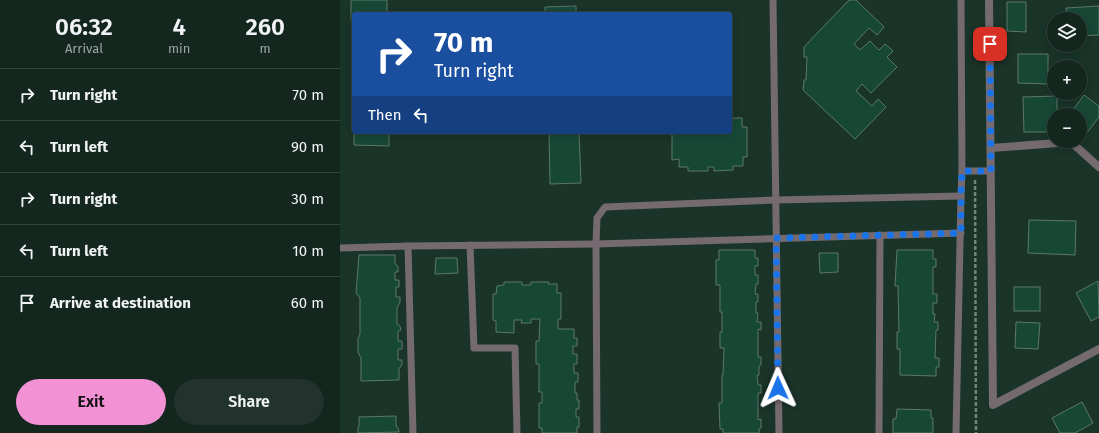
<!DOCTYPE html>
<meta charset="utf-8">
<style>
:root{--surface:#14271f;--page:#21332c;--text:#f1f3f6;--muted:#9da5a4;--line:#33443d;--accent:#f391d5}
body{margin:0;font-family:"Fira Sans",sans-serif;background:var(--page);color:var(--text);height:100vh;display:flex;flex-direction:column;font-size:15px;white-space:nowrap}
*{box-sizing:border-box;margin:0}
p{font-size:13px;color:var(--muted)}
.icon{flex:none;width:22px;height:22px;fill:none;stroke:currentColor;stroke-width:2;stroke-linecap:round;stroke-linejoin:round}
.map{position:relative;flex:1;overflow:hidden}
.side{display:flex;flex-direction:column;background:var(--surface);width:340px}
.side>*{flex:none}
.banner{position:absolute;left:12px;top:12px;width:380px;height:122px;border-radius:4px;box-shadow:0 2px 10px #0003,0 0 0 1px var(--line);background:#1a4fa0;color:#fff;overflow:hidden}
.fabs{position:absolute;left:707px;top:12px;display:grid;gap:8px}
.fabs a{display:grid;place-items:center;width:40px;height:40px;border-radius:50%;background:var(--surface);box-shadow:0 2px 10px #0003,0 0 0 1px var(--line);font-size:20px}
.pin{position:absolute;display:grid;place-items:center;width:34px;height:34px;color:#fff;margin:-17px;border-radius:8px;box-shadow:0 2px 6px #0006}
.me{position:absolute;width:44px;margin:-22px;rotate:359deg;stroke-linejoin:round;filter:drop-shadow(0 0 3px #0008)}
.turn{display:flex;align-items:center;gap:14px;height:84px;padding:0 16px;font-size:18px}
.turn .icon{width:52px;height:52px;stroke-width:2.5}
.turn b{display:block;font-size:28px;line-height:34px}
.then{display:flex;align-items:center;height:38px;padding:0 16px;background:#0003;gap:8px;font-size:15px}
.eta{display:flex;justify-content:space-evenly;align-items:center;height:68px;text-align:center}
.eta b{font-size:24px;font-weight:600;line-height:28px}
.primary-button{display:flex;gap:8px;margin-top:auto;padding:8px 16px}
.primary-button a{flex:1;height:46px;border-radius:24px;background:var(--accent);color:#111;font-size:16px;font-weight:600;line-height:46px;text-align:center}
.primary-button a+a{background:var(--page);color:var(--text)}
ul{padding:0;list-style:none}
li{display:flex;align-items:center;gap:12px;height:52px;padding:0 16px;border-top:1px solid var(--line)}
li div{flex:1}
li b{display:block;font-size:15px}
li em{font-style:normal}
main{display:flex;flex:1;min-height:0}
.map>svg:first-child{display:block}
.building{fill:#174836;stroke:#5c776b}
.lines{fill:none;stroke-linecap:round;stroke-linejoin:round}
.path{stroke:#6f847a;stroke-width:2.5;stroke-dasharray:4 2;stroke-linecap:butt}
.lane{stroke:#746a70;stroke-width:7}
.street{stroke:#746a70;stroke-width:8}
.route{stroke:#1a73e8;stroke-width:7;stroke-dasharray:0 12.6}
</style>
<main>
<section class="side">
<div class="eta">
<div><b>06:32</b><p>Arrival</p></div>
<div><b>4</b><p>min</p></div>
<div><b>260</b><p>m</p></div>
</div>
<ul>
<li><svg class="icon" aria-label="right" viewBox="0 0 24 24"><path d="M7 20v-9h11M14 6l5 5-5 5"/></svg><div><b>Turn right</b></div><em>70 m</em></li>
<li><svg class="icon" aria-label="left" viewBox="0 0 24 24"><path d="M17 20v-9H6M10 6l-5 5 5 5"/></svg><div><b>Turn left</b></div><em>90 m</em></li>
<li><svg class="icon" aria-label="right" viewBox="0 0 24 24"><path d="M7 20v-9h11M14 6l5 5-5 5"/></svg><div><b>Turn right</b></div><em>30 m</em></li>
<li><svg class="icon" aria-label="left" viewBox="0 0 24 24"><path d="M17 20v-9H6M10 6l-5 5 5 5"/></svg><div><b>Turn left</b></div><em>10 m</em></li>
<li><svg class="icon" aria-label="arrive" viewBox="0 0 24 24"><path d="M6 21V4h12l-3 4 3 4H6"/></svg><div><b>Arrive at destination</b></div><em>60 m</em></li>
</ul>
<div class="primary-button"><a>Exit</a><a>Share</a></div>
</section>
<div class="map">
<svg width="759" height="433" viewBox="0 0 759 433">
<rect width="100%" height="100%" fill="#1a3429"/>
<g class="building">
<polygon points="11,0 47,0 47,14 14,14 14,21 11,21"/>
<polygon points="509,0 516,0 544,27 537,35 529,28 514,44 520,50 530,41 539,50 545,44 553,51 547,57 557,67 531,93 522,84 516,91 532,106 538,99 546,107 515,139 463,90 464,80 466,80 467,57 464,57 464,47"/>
<polygon points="667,2 686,2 686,32 667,31"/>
<polygon points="236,6 236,14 205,14 205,7"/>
<polygon points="759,6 759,35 740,36 740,19 727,19 726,8"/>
<polygon points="678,54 708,54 708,84 678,83"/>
<polygon points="744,95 759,106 759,117 746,134 740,130 740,115 729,115"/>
<polygon points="717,96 717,115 714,115 714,132 684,132 683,97"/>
<polygon points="390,118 402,118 402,127 407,127 407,157 403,157 403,166 393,166 393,170 374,171 374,167 368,167 368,171 348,171 348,167 339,167 339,159 332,160 332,132 390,132"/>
<polygon points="14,132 49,132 49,146 14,145"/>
<polygon points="209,132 239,132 241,183 210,184"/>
<polygon points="689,220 736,221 735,255 688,253"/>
<polygon points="379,250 415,250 415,258 418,258 418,266 415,266 415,275 418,275 418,284 416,284 415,294 418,294 418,302 416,302 416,313 418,313 417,322 421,322 421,330 418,329 418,357 421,357 421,365 419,366 419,375 417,375 418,385 421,385 421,393 418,393 418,420 421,419 421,428 419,429 419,433 383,433 383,429 380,429 379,403 382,403 382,375 383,375 384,348 380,348 380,332 382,332 382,312 380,312 380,285 376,285 376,260 379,260"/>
<polygon points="557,250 593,250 593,259 596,259 596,267 593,267 593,294 597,294 597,303 593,303 593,314 595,314 594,322 598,322 598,330 596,330 595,358 599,358 599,367 596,367 596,376 560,375 560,349 557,349 557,332 559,332 558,286 555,286"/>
<polygon points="479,253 498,253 498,272 480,273"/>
<polygon points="19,255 55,255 55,263 58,267 58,272 55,272 55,280 59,280 59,287 56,287 56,297 60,297 60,302 57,308 57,324 60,326 61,330 58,331 58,341 62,341 62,349 58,349 58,360 62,360 62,364 59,369 59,380 21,381 21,358 18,352 18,339 20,334 20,298 16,293"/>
<polygon points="96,258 117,258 118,273 95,274"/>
<polygon points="758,281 759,317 751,321 736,293"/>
<polygon points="164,282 182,282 182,285 191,285 191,282 209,282 208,284 217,284 217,293 221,293 221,319 218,319 218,329 234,329 234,338 237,338 237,346 233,346 233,354 237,354 237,364 234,364 234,373 238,373 238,382 235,382 235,393 237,393 237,400 239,400 239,409 236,409 236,417 239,417 239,427 237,427 237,433 202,433 202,428 199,428 199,403 202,403 202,392 199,392 199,364 196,364 196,341 199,341 200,319 191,319 191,323 181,323 182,320 174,320 174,333 156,332 156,321 153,320 153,294 156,294 157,286 164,285"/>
<rect x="674" y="287" width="26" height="24"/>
<polygon points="676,322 700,323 698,349 675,348"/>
<polygon points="742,402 753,423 735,433 720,433 712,418"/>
<polygon points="557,409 591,410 591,418 593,418 593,433 553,433 553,419 556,419"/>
<polygon points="56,416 56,426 58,428 59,432 18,433 18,427 19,427 19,417"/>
</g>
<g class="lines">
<polyline class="path" points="635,180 636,433"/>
<g class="lane">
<polyline points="433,0 439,433"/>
<polyline points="622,171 651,171"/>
<polyline points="130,245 134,348 175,348 177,433"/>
<polyline points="68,246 256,244 621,233"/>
<polyline points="0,248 68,246 73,433"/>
<polyline points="257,433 256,244 257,218 265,207 436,200 621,196"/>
<polyline points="539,433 540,235"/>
<polyline points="616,433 621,196 622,171 621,0"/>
</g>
<g class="street">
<polyline points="649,0 653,405 759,349"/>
<polyline points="651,148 731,142 759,167"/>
</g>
</g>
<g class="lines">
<polyline class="route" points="438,388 436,238 621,233 621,196 622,171 651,171 650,44"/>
</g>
</svg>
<div class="fabs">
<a><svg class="icon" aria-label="layers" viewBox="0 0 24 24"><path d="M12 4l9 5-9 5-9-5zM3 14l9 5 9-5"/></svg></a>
<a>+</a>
<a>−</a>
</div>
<div class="pin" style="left:650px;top:44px;background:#d93025"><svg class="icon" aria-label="arrive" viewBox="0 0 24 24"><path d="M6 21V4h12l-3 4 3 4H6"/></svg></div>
<svg class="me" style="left:438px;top:388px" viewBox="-20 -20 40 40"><path d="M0-17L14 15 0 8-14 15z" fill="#1a73e8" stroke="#fff" stroke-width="4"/></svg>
<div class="banner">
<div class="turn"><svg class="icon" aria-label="right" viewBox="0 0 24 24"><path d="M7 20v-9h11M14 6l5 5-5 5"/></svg><div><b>70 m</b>Turn right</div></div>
<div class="then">Then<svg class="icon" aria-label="left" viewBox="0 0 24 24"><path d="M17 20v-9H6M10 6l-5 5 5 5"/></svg></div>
</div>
</div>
</main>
